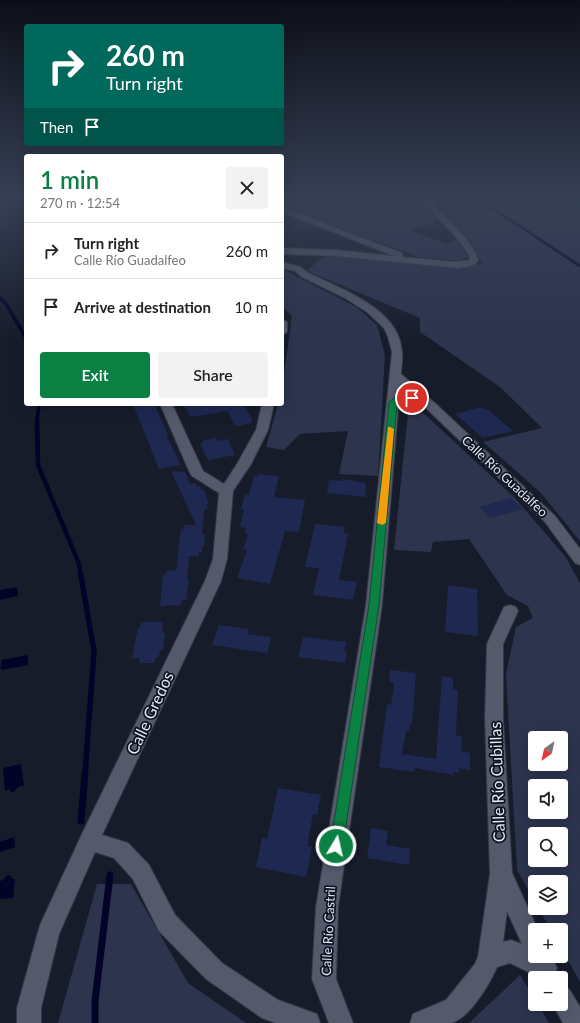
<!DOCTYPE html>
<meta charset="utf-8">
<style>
:root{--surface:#fff;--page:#f2f2f2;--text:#222;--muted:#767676;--line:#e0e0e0;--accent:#0b8043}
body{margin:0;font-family:Lato,sans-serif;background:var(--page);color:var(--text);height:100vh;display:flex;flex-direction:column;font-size:15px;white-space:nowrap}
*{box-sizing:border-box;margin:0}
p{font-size:13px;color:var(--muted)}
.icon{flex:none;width:22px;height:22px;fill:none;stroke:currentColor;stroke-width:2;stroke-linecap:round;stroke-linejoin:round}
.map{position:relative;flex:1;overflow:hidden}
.sheet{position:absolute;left:24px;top:154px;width:260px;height:252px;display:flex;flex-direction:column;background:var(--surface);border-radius:4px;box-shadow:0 4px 16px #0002}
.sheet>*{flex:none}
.banner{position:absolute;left:24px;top:24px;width:260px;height:122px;border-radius:4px;box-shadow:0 4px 16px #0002;background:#00695c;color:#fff;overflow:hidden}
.needle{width:26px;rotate:213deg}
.buttons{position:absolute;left:528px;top:731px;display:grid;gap:8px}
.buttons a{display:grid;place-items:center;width:40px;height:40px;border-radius:4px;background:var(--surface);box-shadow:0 4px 16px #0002;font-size:20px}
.pin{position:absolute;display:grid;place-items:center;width:34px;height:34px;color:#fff;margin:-17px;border:2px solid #fff;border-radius:50%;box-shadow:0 1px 4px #0007}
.me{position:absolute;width:44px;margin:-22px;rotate:9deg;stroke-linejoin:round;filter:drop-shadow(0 0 3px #0008)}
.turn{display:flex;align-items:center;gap:14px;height:84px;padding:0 16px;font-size:18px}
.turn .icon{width:52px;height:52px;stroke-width:2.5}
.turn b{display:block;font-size:28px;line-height:34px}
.then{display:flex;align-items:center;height:38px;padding:0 16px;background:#0003;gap:8px;font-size:15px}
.round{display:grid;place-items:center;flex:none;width:42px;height:42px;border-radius:4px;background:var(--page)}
.headline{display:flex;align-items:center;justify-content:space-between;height:68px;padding:0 16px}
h1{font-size:24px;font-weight:600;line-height:30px;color:var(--accent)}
.action{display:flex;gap:8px;margin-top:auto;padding:8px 16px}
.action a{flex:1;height:46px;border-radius:4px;background:var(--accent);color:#fff;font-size:16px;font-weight:600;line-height:46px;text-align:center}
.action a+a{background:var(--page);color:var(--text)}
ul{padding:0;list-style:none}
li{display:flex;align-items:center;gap:12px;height:56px;padding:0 16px;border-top:1px solid var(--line)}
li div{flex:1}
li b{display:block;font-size:15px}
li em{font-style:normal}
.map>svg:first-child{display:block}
.green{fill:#2c344e;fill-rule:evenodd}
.water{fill:#030327}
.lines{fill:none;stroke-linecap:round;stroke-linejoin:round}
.stream-far4{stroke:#030327;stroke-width:3}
.stream-far3{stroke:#030327;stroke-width:3.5}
.stream-far2{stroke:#030327;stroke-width:4.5}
.stream-far1{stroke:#030327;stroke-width:5.5}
.stream{stroke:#030327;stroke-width:7}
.building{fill:#1e2850}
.street-casing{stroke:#363844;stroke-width:2}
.street{fill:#545a6c;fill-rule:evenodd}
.route{fill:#0b8043;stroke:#07532c}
.slow{fill:#f59e0b}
.labels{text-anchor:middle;stroke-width:3.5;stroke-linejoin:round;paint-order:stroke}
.street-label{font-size:13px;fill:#e5e9f4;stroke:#0e1322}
.near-street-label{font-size:16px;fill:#e5e9f4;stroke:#0e1322}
</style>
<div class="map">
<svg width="580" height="1023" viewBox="0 0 580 1023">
<rect width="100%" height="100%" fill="#171c2b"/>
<g class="green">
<polygon points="282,197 368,197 404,203 426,207 437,221 409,230 447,244 456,240 469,256 460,261 418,257 282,206"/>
<polygon points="485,197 580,197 580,541 541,493 483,442 542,428 500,387 420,332 420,318 307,271 321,258 334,256 459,268 482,263 441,211 440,198 485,201"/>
<polygon points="282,269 356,307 377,325 385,355 378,476 339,474 348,431 300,434 284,450 266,447 278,404 282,404 282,388 292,316 282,306"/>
<path d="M420 410 514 497 565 556 580 583V982L561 948V930H551L538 908H561V882H535V902L517 870 506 674 516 627 533 618 528 606 507 595 469 539 433 542 431 552 394 550 408 413ZM535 738H561V764H535ZM535 786H561V812H535ZM535 834H561V860H535Z"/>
<polygon points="97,884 131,884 188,983 246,1023 58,1023"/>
<polygon points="520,975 535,999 535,1004 538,1004 549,1023 469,1023"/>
</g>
<g class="water">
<polygon points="17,587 18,596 0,600 0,590"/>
<polygon points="28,655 28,665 2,670 0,668 2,660"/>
<polygon points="21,764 24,786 18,787 14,792 11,792 10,789 5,791 3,768"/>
<polygon points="14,837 15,847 0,852 0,842"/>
<polygon points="10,875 13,879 15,879 13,898 0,899 0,881 3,880 6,876"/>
</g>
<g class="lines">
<polyline class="stream-far4" points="486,197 489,206 580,266"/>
<g class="stream-far3">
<polyline points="0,298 6,304 26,338"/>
<polyline points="37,420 39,404"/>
</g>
<polyline class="stream-far2" points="37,419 38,465 79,564 81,577"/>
<polyline class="stream-far1" points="81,576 94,651 85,774"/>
<g class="stream">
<polyline points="81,821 85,773"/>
<polyline points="95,1023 95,1001 110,875"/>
</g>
</g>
<g class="building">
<polygon points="133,404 154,404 168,435 166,435 181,465 159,469"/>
<polygon points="183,404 239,404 245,408 253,420 251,420 252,423 236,426 227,411 191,417"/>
<polygon points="482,407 486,410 488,410 513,431 483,438 455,414"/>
<polygon points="216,438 217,441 228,439 235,455 208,460 200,444 203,443 202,441"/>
<polygon points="171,471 185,472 190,484 196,483 197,486 200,486 202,490 204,490 209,505 206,505 208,509 204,510 202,534 205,534 204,546 202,546 202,552 199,552 199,556 189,556 187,580 189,580 186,600 182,600 181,605 160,606 163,575 166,575 167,571 176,570 181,529 183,529 184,525 196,525"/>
<polygon points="258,474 279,476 274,497 305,500 299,532 285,531 270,584 237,578 247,550 243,549 248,534 245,534 246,528 240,527 244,510 241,509 245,495 249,495 254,476 258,476"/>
<polygon points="342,479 366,483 365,497 327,493 329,480 342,481"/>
<polygon points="511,498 523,509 490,518 479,507"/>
<polygon points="315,524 345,527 343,533 348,534 339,580 357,582 353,600 313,595 319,568 305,567"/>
<polygon points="448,585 477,589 478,636 445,632"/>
<polygon points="141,622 163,622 162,633 165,633 163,650 160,650 159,657 156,657 154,663 139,663 140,658 132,658 138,628 140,628"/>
<polygon points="219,625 249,629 247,634 271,637 267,653 212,645"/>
<polygon points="303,637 346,642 344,651 347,652 345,663 298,657"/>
<polygon points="390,670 416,673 412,724 410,724 409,731 406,731 402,754 436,759 442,676 453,678 453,689 458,690 456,735 462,736 461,751 470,753 470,770 459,768 459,773 454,772 454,775 415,768 414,772 379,767 387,704 391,705 394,683 389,682"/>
<polygon points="278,788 321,795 317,815 313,814 307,846 312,847 306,877 256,867 262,838 267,839"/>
<polygon points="371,828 388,831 386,845 410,849 409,865 367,858"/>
</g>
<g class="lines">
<defs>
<g id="street">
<path d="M392 197 428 199V197H436L434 205C444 216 478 247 478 261 473 267 465 267 457 268L336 256 282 254V248L336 250 394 256 282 212V207L402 253 403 255 402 257 457 262 470 260C470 249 436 216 427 207L426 204Z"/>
<path d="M282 262 301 267 308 273C341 289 401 309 402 353 403 360 401 367 401 374L436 404 555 516 580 549V565L575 563 545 522 428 410 400 385 382 605 338 907 336 979 353 1023H329L312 979 316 907 366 605 392 352 388 337 384 328 367 312 345 298 302 277 295 271 282 268Z"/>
<polygon points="282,319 287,322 287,332 282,335"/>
<polygon points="160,404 172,404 203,471 224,484 237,464 256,430 262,404 274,404 268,430 251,464 233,491 227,559 221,581 102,835 128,843 149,865 175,915 222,963 278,1000 317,1014 320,1023 276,1023 262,1018 206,979 159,931 133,879 114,858 95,852 59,934 41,1008 41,1023 17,1023 17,1008 40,925 82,834 205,581 213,559 219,493 192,476 190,473"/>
<path d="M510 605 516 607 518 611 503 644V718L512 873 538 930H535V956H546L553 960 557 968 553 976 541 978 510 963 497 967C490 983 469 1020 450 1023 438 1023 423 1023 410 1023L413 1014 446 1000 475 964 478 957 490 874 485 718 487 644 504 607ZM507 911 522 944 511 940 503 942Z"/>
<polygon points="561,985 569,989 580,1007 580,1023 563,1023 553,1005 552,1004 561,1004"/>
</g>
</defs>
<use href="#street" class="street-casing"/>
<use href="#street" class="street"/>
</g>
<linearGradient id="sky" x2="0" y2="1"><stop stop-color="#0d0f18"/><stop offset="0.58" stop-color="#364055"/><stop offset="1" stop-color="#364055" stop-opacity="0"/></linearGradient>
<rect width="580" height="341" fill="url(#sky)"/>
<polygon class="route" points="412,395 415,396 415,399 401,400 397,403 379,605 343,846 341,851 336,853 332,851 330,846 369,605 389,402 397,396"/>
<polygon class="slow" points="388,427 390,427 394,429 386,523 382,525 377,523"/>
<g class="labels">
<g class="street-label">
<text transform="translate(505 476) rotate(43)" y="5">Calle Río Guadalfeo</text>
<text transform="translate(328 931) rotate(-87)" y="5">Calle Río Castril</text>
</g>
<g class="near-street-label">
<text transform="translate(150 713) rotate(-65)" y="6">Calle Gredos</text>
<text transform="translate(497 782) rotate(-92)" y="6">Calle Río Cubillas</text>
</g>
</g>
</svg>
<div class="buttons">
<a><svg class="needle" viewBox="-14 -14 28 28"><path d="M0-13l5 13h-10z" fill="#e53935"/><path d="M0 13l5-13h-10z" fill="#767676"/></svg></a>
<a><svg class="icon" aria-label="sound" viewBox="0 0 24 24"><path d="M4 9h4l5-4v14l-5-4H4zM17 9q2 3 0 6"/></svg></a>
<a><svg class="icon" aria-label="search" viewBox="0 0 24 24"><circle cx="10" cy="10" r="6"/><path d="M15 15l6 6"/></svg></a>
<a><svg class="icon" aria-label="layers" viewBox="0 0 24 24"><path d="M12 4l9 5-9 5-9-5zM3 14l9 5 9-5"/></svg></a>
<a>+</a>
<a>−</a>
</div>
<div class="pin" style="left:412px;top:398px;background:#d93025"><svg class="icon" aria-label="arrive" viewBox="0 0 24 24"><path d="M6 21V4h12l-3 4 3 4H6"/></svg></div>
<svg class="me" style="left:336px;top:846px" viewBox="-20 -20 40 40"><circle r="17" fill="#0b8043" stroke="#fff" stroke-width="3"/><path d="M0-11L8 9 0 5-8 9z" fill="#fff"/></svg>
<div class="banner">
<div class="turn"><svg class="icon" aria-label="right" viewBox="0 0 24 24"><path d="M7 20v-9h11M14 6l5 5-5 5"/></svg><div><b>260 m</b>Turn right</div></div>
<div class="then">Then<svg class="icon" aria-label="arrive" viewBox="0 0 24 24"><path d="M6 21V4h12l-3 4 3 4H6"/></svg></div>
</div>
<section class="sheet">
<div class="headline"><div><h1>1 min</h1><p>270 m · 12:54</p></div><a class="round"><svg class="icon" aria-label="close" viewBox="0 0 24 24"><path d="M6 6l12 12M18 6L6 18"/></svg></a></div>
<ul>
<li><svg class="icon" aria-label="right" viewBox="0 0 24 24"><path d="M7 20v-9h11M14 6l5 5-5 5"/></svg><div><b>Turn right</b><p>Calle Río Guadalfeo</p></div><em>260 m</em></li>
<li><svg class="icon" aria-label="arrive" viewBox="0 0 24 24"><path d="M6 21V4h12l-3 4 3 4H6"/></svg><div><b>Arrive at destination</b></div><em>10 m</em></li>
</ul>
<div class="action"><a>Exit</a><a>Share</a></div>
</section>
</div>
